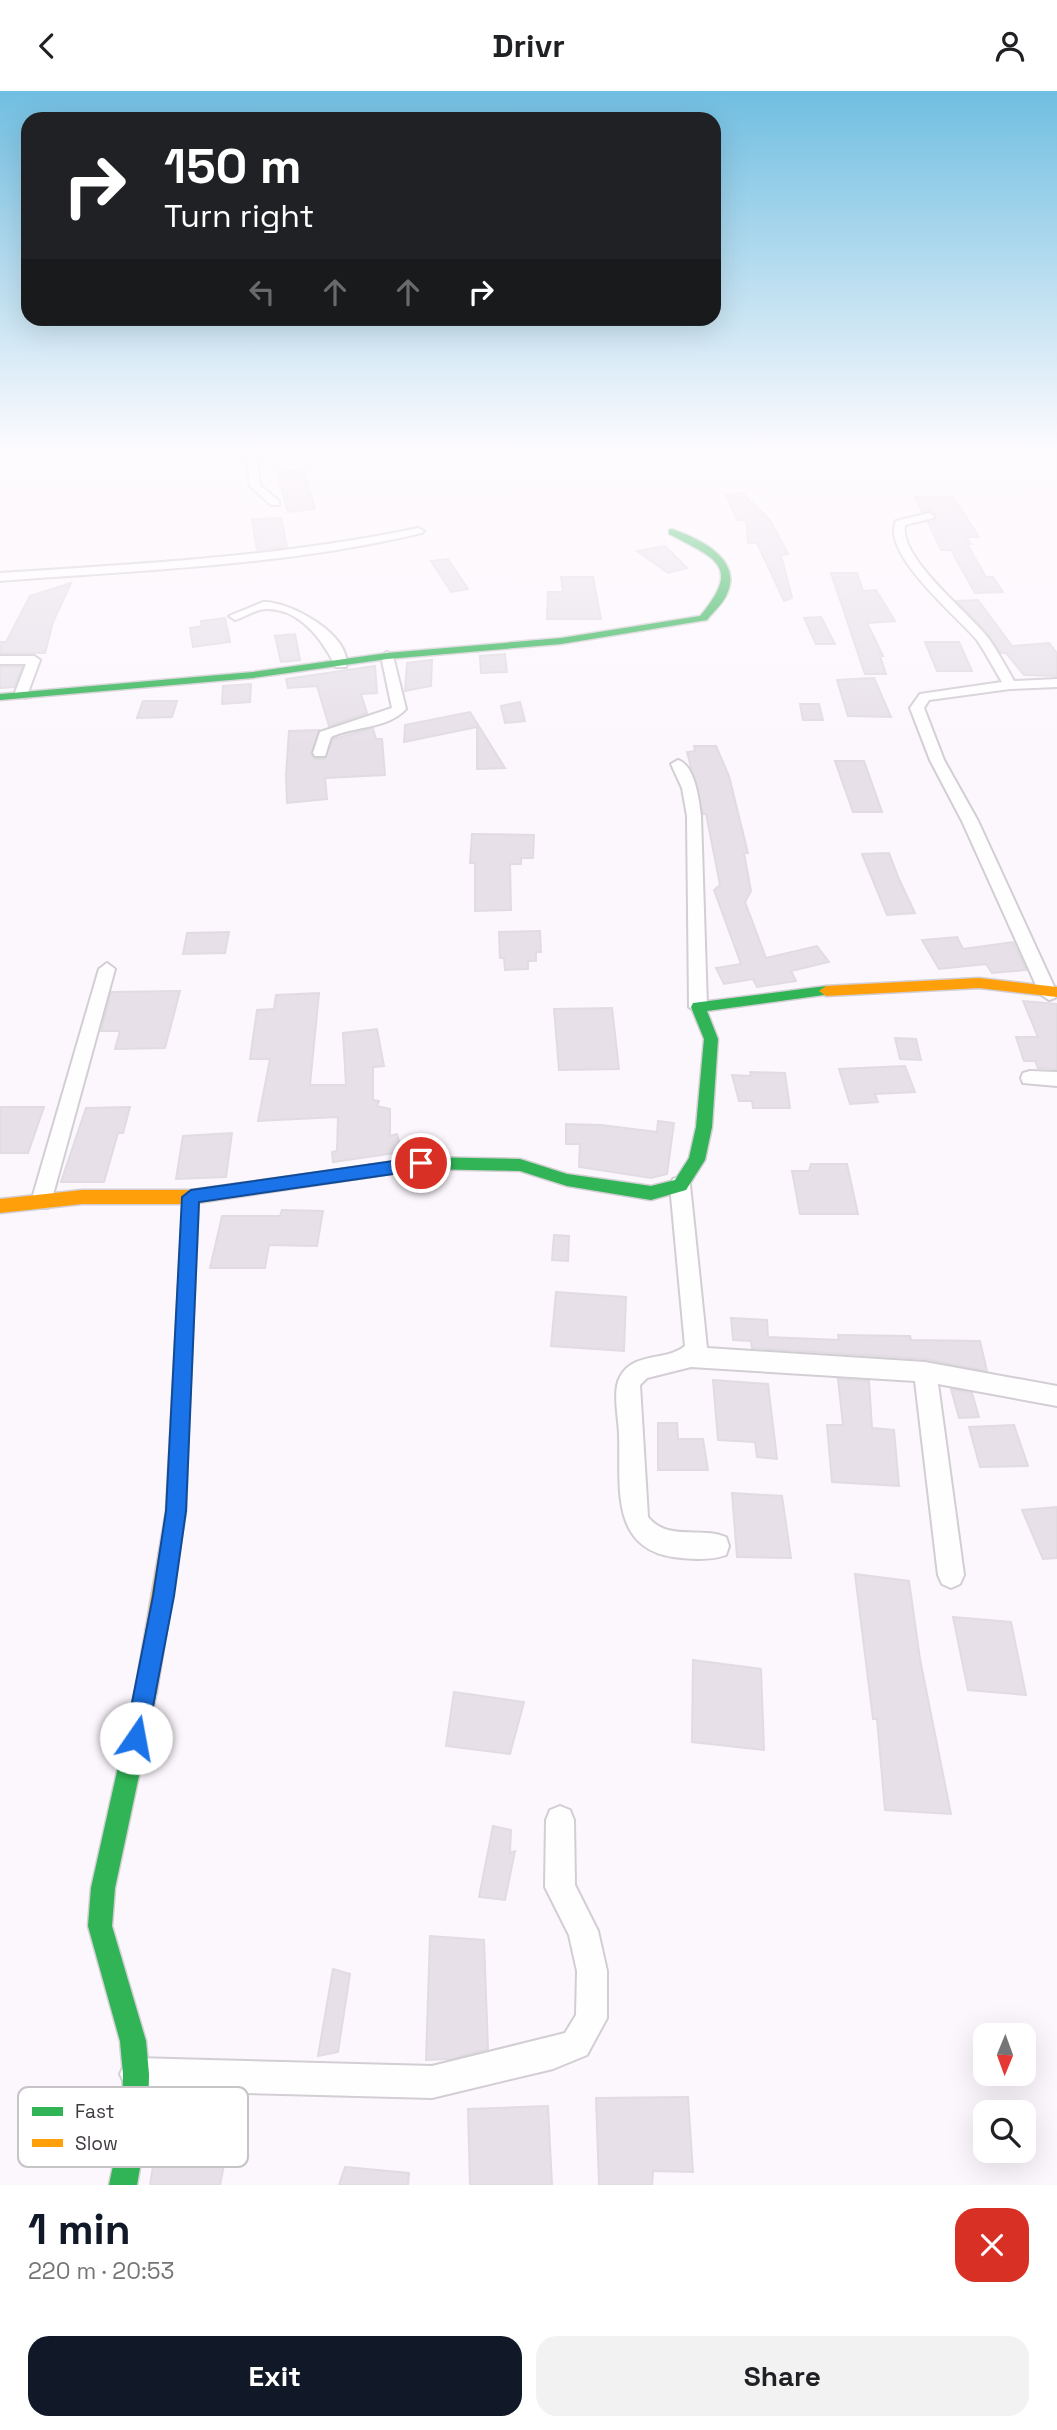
<!DOCTYPE html>
<meta charset="utf-8">
<style>
:root{--surface:#fff;--page:#f2f2f2;--text:#202124;--muted:#757577;--accent:#111827}
body{margin:0;font-family:"Space Grotesk",sans-serif;background:var(--page);color:var(--text);height:100vh;display:flex;flex-direction:column;font-size:26px;white-space:nowrap}
*{box-sizing:border-box;margin:0}
p{font-size:23px;color:var(--muted)}
.icon{flex:none;width:38px;height:38px;fill:none;stroke:currentColor;stroke-width:2;stroke-linecap:round;stroke-linejoin:round}
.map{position:relative;height:2094px;overflow:hidden}
.sheet{display:flex;flex-direction:column;background:var(--surface);flex:1}
.sheet>*{flex:none}
.banner{position:absolute;left:21px;top:21px;width:700px;height:214px;border-radius:21px;box-shadow:0 7px 28px #0002;background:#202124;color:#fff;overflow:hidden}
.needle{width:46px;rotate:181deg}
.tools{position:absolute;left:973px;top:1932px;display:grid;gap:14px}
.tools a{display:grid;place-items:center;width:63px;height:63px;border-radius:14px;background:var(--surface);box-shadow:0 7px 28px #0002;font-size:35px}
.pin{position:absolute;display:grid;place-items:center;width:60px;height:60px;color:#fff;margin:-30px;border:4px solid #fff;border-radius:50%;box-shadow:0 2px 7px #0007}
.me{position:absolute;width:77px;margin:-38px;rotate:12deg;stroke-linejoin:round;filter:drop-shadow(0 0 5px #0008)}
.turn{display:flex;align-items:center;gap:24px;height:147px;padding:0 28px;font-size:32px}
.turn .icon{width:91px;height:91px;stroke-width:2.5}
.turn b{display:block;font-size:49px;line-height:60px}
.lanes{display:flex;align-items:center;height:66px;padding:0 28px;background:#0003;justify-content:center;gap:35px;direction:ltr}
.lanes .off{opacity:.35}
.round{display:grid;place-items:center;flex:none;width:74px;height:74px;border-radius:21px;background:var(--page)}
.headline{display:flex;align-items:center;justify-content:space-between;height:119px;padding:0 28px}
h1{font-size:42px;font-weight:700;line-height:52px;color:var(--accent)}
.cta{display:flex;gap:14px;margin-top:auto;padding:14px 28px}
.cta a{flex:1;height:80px;border-radius:21px;background:var(--accent);color:#fff;font-size:28px;font-weight:700;line-height:80px;text-align:center}
.cta a+a{background:var(--page);color:var(--text)}
header{display:flex;justify-content:space-between;align-items:center;height:91px;padding:0 28px;background:var(--surface);font-size:32px;font-weight:700}
.map>svg:first-child{display:block}
.building{fill:#e7e0e9;stroke:#e0dce2;stroke-width:2}
.lines{fill:none;stroke-linecap:round;stroke-linejoin:round}
.street-casing{stroke:#d2ced3;stroke-width:4}
.fast-casing{stroke:#d2ced3;stroke-width:3}
.slow-casing{stroke:#d2ced3;stroke-width:3}
.street{fill:#fffeff;fill-rule:evenodd}
.fast{fill:#30b455;fill-rule:evenodd}
.slow{fill:#ff9f0a;fill-rule:evenodd}
.route{fill:#1a73e8;stroke:#114b97;stroke-width:2}
.key{fill:#fff;stroke:#c6c4c6;stroke-width:2}
.key-label{font-size:19px;fill:#403b41}
</style>
<header><svg class="icon" aria-label="back" viewBox="0 0 24 24"><path d="M15 5l-7 7 7 7"/></svg>Drivr<svg class="icon" aria-label="person" viewBox="0 0 24 24"><circle cx="12" cy="8" r="4"/><path d="M4 21q1-7 8-7t8 7"/></svg></header>
<div class="map">
<svg width="1057" height="2094" viewBox="0 0 1057 2094">
<rect width="100%" height="100%" fill="#fcf7fd"/>
<g class="building">
<polygon points="304,379 315,418 288,421 277,381"/>
<polygon points="742,402 770,429 788,463 781,464 792,507 784,510 757,452 748,452 746,429 737,429 726,404"/>
<polygon points="915,406 953,406 979,446 966,446 971,453 967,453 986,486 993,486 1003,501 975,502 951,459 941,459 928,431 934,430 937,424 930,420 922,421"/>
<polygon points="281,427 287,456 257,459 252,428"/>
<polygon points="665,455 687,477 668,482 637,460"/>
<polygon points="448,468 468,498 451,501 431,470"/>
<polygon points="831,482 857,482 863,500 876,499 895,530 867,532 883,565 880,565 886,583 865,583"/>
<polygon points="561,486 593,486 601,528 547,528 548,501 563,501"/>
<polygon points="71,492 53,531 45,562 0,562 0,551 6,551 30,505"/>
<polygon points="978,509 1012,555 1049,552 1057,562 1057,585 1024,584 1006,562 1001,562 981,535 956,510"/>
<polygon points="821,526 835,553 816,553 804,527"/>
<polygon points="225,527 230,551 193,556 190,537 202,535 201,530"/>
<polygon points="295,543 300,569 281,571 275,545"/>
<polygon points="925,551 959,551 972,580 937,580"/>
<polygon points="505,563 507,581 481,582 480,565"/>
<polygon points="432,569 431,595 405,600 407,572"/>
<polygon points="375,575 377,602 361,603 367,622 329,635 317,595 288,597 286,588"/>
<polygon points="0,576 22,576 14,596 0,597"/>
<polygon points="874,587 891,626 848,625 837,589"/>
<polygon points="251,593 250,611 222,613 223,595"/>
<polygon points="143,610 177,610 172,626 137,627"/>
<polygon points="520,611 525,630 505,632 501,615"/>
<polygon points="800,613 819,613 823,629 803,629"/>
<polygon points="470,621 505,677 477,678 477,636 404,651 405,634"/>
<polygon points="373,637 376,648 382,648 385,684 325,687 327,708 287,712 286,684 289,640 319,639 311,663 315,668 325,668 333,648"/>
<polygon points="694,655 716,655 729,685 748,762 744,762 751,800 745,811 766,867 817,855 829,871 791,880 796,890 757,896 753,888 724,893 716,877 741,873 714,799 720,794 714,763 706,723 703,723 687,661 695,660"/>
<polygon points="835,670 864,670 882,721 853,721"/>
<polygon points="472,743 534,744 533,767 521,767 521,773 510,773 511,819 475,820 475,772 470,772"/>
<polygon points="889,762 899,788 915,822 887,824 862,763"/>
<polygon points="540,840 541,861 536,861 536,870 528,870 528,878 505,879 504,867 500,867 499,841"/>
<polygon points="229,841 225,862 183,863 187,842"/>
<polygon points="957,846 963,858 1013,851 1026,879 992,882 986,873 939,878 922,849"/>
<polygon points="180,900 165,957 115,958 120,940 101,940 111,901"/>
<polygon points="319,902 310,994 346,994 343,942 377,938 384,975 373,976 373,1009 379,1010 377,1015 390,1018 390,1045 397,1043 402,1061 333,1071 332,1061 337,1060 338,1026 258,1030 270,968 250,968 257,919 274,918 276,904"/>
<polygon points="1023,910 1057,913 1057,978 1038,977 1035,970 1024,970 1016,946 1038,946"/>
<polygon points="612,917 619,978 559,979 554,918"/>
<polygon points="895,947 916,948 921,969 900,968"/>
<polygon points="905,975 915,1001 875,1003 878,1011 850,1013 839,978"/>
<polygon points="750,981 785,982 790,1017 753,1017 752,1010 739,1010 732,984 751,985"/>
<polygon points="0,1016 44,1016 28,1062 0,1062"/>
<polygon points="130,1016 123,1042 118,1042 104,1091 61,1091 86,1017"/>
<polygon points="658,1030 674,1032 667,1083 651,1087 579,1076 580,1053 566,1053 566,1033 601,1034 657,1041"/>
<polygon points="232,1042 226,1086 176,1088 183,1045"/>
<polygon points="811,1073 847,1073 858,1123 800,1123 792,1080 809,1080"/>
<polygon points="282,1119 323,1120 317,1155 269,1154 265,1177 210,1177 222,1125 280,1125"/>
<polygon points="554,1144 569,1145 568,1170 552,1169"/>
<polygon points="556,1201 626,1206 624,1260 551,1255"/>
<polygon points="731,1227 767,1229 768,1246 839,1249 838,1244 910,1245 911,1249 980,1250 987,1280 925,1268 752,1257 751,1250 733,1249"/>
<polygon points="838,1288 869,1290 872,1337 894,1339 899,1395 832,1391 827,1334 843,1334"/>
<polygon points="713,1289 768,1293 777,1368 757,1366 755,1351 718,1349"/>
<polygon points="951,1298 972,1302 979,1326 959,1327"/>
<polygon points="658,1332 677,1332 678,1348 703,1348 708,1379 658,1379"/>
<polygon points="1014,1334 1028,1375 980,1376 969,1336"/>
<polygon points="732,1402 782,1405 791,1467 737,1466"/>
<polygon points="1057,1416 1057,1467 1043,1468 1022,1419"/>
<polygon points="855,1483 909,1490 920,1568 951,1723 885,1719 877,1628 873,1628"/>
<polygon points="953,1526 1011,1531 1026,1604 968,1599"/>
<polygon points="693,1569 761,1578 764,1659 692,1651"/>
<polygon points="454,1601 524,1611 510,1663 446,1655"/>
<polygon points="493,1735 511,1739 510,1762 515,1760 505,1809 479,1806"/>
<polygon points="430,1845 484,1849 488,1958 451,1968 426,1969"/>
<polygon points="333,1878 350,1883 338,1961 318,1965"/>
<polygon points="688,2006 693,2081 653,2080 652,2094 599,2094 596,2007"/>
<polygon points="548,2015 552,2094 470,2094 468,2018"/>
<polygon points="162,2018 234,2025 220,2094 150,2094"/>
<polygon points="345,2076 409,2082 408,2094 339,2094"/>
</g>
<g class="lines">
<defs>
<g id="street">
<polygon points="246,362 256,362 260,394 279,410 279,414 271,414 250,395"/>
<path d="M929 422 934 425 933 427 905 434C899 468 969 521 989 548 998 561 1006 576 1014 590L1057 588V596L1010 598 929 609 924 617 944 669 978 730 1057 902 1055 907 1049 909 1040 903 962 730 930 669 910 617 920 603 1002 591C994 578 986 562 977 549 956 524 881 463 896 430Z"/>
<path d="M418 437 424 440 422 442C284 475 141 479 0 490V482C140 473 280 466 418 437Z"/>
<path d="M263 511C290 510 353 545 346 576H336C323 550 301 518 267 518 255 518 246 526 235 529L229 525Z"/>
<path d="M387 561 393 565 406 618C388 638 354 635 331 646L325 665H315L313 662 320 641 392 617 381 565Z"/>
<polygon points="0,565 34,565 40,569 26,607 14,604 26,573 0,573"/>
<path d="M678 669C695 674 699 709 701 725L707 916 698 922 689 916 687 725 682 697 671 673Z"/>
<polygon points="107,872 115,878 51,1111 48,1117 34,1117 31,1111 99,878"/>
<polygon points="1030,980 1057,981 1057,995 1023,992 1021,987 1023,982"/>
<path d="M680 1086 687 1088 690 1094 707 1257 925 1271 1057 1295V1315L938 1293 964 1484 960 1493 951 1497 942 1493 938 1484 915 1290 691 1276 647 1287 640 1294 648 1426C669 1451 699 1435 726 1446L729 1455 726 1464C710 1470 690 1468 673 1466 609 1456 621 1393 619 1344 619 1329 612 1300 620 1286 634 1260 666 1271 685 1255L670 1094 673 1088Z"/>
<polygon points="560,1715 570,1719 574,1729 575,1794 598,1840 607,1880 607,1927 587,1964 553,1978 432,2007 136,1999 125,1994 120,1983 125,1972 136,1967 432,1975 565,1942 576,1924 577,1880 569,1844 545,1796 546,1729 550,1719"/>
</g>
<g id="fast">
<path d="M672 438C700 448 743 468 727 503 723 513 713 521 707 529L561 553 387 568 253 587 0 609V603L253 581 387 562 561 547 700 525C743 474 714 467 669 443V439Z"/>
<polygon points="826,895 831,897 833,900 831,903 707,920 718,948 712,1036 705,1069 686,1099 651,1109 567,1095 520,1080 421,1078 370,1086 364,1085 362,1080 364,1075 370,1074 421,1066 520,1068 567,1083 651,1095 675,1089 689,1067 696,1036 704,948 691,916 693,912"/>
<polygon points="191,1099 197,1101 199,1106 189,1329 187,1335 180,1338 173,1335 171,1329 183,1106 185,1101"/>
<polygon points="146,1589 154,1592 157,1600 115,1797 112,1835 146,1950 149,1983 148,2031 137,2094 109,2094 122,2031 123,1983 120,1950 88,1835 91,1797 135,1600 138,1592"/>
</g>
<g id="slow">
<polygon points="979,887 1057,896 1057,906 979,897 826,905 819,900 826,895"/>
<polygon points="370,1074 376,1075 378,1080 376,1085 370,1086 191,1113 82,1113 0,1122 0,1108 82,1099 191,1099"/>
<polygon points="180,1320 187,1323 189,1329 186,1420 157,1600 154,1608 146,1611 138,1608 135,1600 166,1420 171,1329 173,1323"/>
</g>
</defs>
<use href="#street" class="street-casing"/>
<use href="#fast" class="fast-casing"/>
<use href="#slow" class="slow-casing"/>
<use href="#street" class="street"/>
<use href="#fast" class="fast"/>
<use href="#slow" class="slow"/>
</g>
<linearGradient id="sky" x2="0" y2="1"><stop stop-color="#70bee1"/><stop offset="0.55" stop-color="#fefbfe"/><stop offset="1" stop-color="#fefbfe" stop-opacity="0"/></linearGradient>
<rect width="1057" height="655" fill="url(#sky)"/>
<polygon class="route" points="421,1066 429,1072 421,1079 199,1111 186,1420 174,1505 147,1647 144,1655 136,1659 128,1655 125,1647 153,1505 166,1420 182,1106 191,1099"/>
<rect x="18" y="1996" width="230" height="80" rx="10" class="key"/>
<rect x="32" y="2016" width="31" height="9" fill="#30b455"/>
<rect x="32" y="2048" width="31" height="8" fill="#ff9f0a"/>
<g class="key-label">
<text x="75" y="2027">Fast</text>
<text x="75" y="2059">Slow</text>
</g>
</svg>
<div class="tools">
<a><svg class="needle" viewBox="-14 -14 28 28"><path d="M0-13l5 13h-10z" fill="#e53935"/><path d="M0 13l5-13h-10z" fill="#757577"/></svg></a>
<a><svg class="icon" aria-label="search" viewBox="0 0 24 24"><circle cx="10" cy="10" r="6"/><path d="M15 15l6 6"/></svg></a>
</div>
<div class="pin" style="left:421px;top:1072px;background:#d93025"><svg class="icon" aria-label="arrive" viewBox="0 0 24 24"><path d="M6 21V4h12l-3 4 3 4H6"/></svg></div>
<svg class="me" style="left:136px;top:1647px" viewBox="-20 -20 40 40"><circle r="19" fill="#fff"/><path d="M0-13L10 11 0 6-10 11z" fill="#1a73e8"/></svg>
<div class="banner">
<div class="turn"><svg class="icon" aria-label="right" viewBox="0 0 24 24"><path d="M7 20v-9h11M14 6l5 5-5 5"/></svg><div><b>150 m</b>Turn right</div></div>
<div class="lanes"><svg class="icon off" aria-label="left" viewBox="0 0 24 24"><path d="M17 20v-9H6M10 6l-5 5 5 5"/></svg><svg class="icon off" aria-label="ahead" viewBox="0 0 24 24"><path d="M12 20V5M6 11l6-6 6 6"/></svg><svg class="icon off" aria-label="ahead" viewBox="0 0 24 24"><path d="M12 20V5M6 11l6-6 6 6"/></svg><svg class="icon" aria-label="right" viewBox="0 0 24 24"><path d="M7 20v-9h11M14 6l5 5-5 5"/></svg></div>
</div>
</div>
<section class="sheet">
<div class="headline"><div><h1>1 min</h1><p>220 m · 20:53</p></div><a class="round" style="background:#d93025;color:#fff"><svg class="icon" aria-label="close" viewBox="0 0 24 24"><path d="M6 6l12 12M18 6L6 18"/></svg></a></div>
<div class="cta"><a>Exit</a><a>Share</a></div>
</section>
